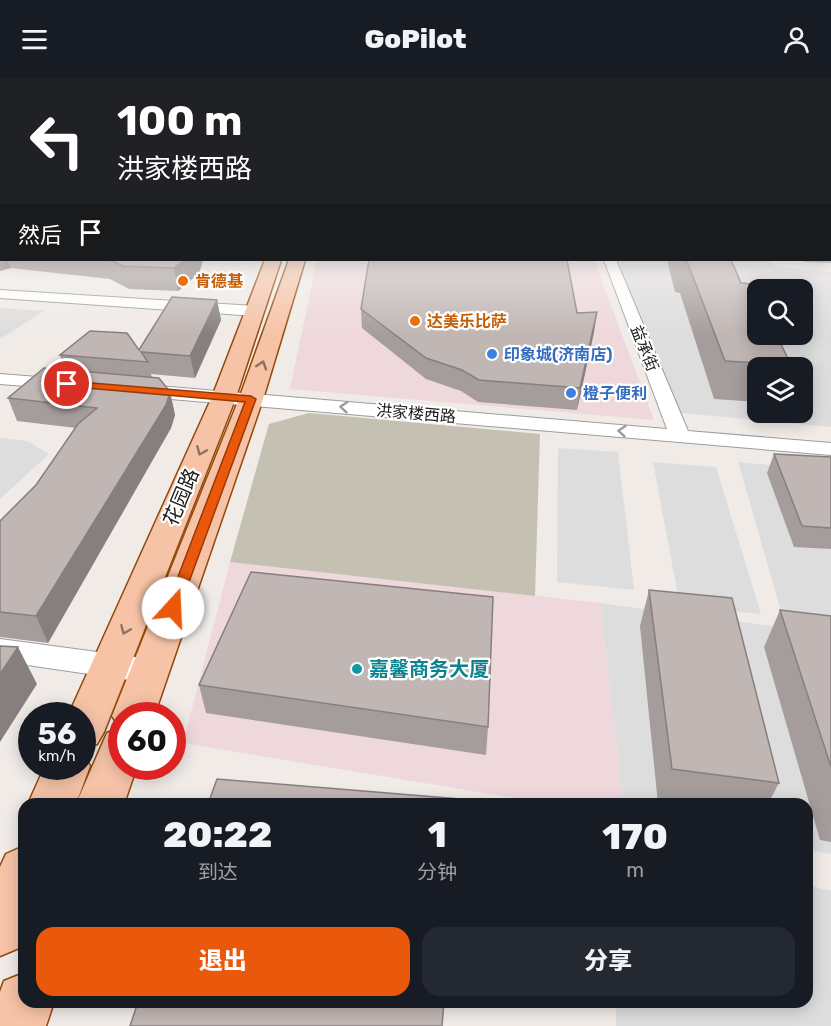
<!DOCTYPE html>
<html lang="zh">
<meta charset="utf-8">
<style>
:root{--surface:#171b24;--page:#242831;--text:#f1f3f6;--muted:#9ea1a6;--accent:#ea580c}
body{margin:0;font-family:Rubik,"Noto Sans SC",sans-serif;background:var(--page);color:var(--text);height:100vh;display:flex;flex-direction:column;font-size:22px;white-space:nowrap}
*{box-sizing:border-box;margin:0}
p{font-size:20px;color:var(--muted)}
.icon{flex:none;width:33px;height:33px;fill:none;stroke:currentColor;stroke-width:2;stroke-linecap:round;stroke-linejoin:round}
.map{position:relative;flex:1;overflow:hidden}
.panel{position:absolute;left:18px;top:720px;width:795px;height:210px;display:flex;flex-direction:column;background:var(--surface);border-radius:18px;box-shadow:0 3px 15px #0003}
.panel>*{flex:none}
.hud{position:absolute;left:0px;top:0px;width:831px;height:183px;box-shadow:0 3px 15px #0003;background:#202124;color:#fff;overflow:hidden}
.controls{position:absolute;left:747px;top:201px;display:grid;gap:12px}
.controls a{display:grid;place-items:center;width:66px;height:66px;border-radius:12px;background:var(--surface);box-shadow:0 3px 15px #0003;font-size:30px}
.speed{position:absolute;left:18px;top:624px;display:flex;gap:12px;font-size:30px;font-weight:700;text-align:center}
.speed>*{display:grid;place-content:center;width:78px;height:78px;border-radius:50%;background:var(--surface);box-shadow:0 3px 15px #0003;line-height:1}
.speed small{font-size:15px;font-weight:400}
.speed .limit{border:9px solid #d22;background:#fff;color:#111}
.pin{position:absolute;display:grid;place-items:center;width:51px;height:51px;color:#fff;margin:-26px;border:3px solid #fff;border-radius:50%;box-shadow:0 2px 6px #0007}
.me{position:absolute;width:66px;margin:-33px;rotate:20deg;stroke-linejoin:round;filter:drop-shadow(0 0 4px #0008)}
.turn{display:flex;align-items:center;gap:21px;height:126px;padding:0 18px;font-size:27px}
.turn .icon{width:78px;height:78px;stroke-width:2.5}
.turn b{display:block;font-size:42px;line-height:51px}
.then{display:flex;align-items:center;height:57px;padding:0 18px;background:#0003;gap:12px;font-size:22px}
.eta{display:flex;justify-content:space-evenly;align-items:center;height:102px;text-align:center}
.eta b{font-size:36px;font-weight:800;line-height:42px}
.primary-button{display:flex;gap:12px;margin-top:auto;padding:12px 18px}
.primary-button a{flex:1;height:69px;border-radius:18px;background:var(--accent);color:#fff;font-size:24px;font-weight:800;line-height:69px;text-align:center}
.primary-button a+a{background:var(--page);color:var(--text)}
header{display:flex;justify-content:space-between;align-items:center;height:78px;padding:0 18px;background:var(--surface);font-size:27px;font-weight:800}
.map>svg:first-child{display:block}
.residential{fill:#dedddd;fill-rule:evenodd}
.commercial{fill:#efd8dc}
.construction{fill:#c4c1b3}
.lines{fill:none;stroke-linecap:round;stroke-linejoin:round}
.minor-casing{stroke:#9d9d9d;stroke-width:2}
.primary-casing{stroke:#92490a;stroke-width:3}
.minor{fill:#fff;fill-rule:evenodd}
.primary{fill:#f6c3a7;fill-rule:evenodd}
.wall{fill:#a59d9b}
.shaded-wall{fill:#867f7e}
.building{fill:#c0b6b4;stroke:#867f7e;stroke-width:1.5}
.oneway{stroke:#8b7264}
.oneway2{stroke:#9b9b9b}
.route{fill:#ea580c;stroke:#983908;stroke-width:1.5}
.food-dot{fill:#e8710a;stroke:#fff;stroke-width:2}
.shop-dot{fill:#3f7fe0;stroke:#fff;stroke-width:2}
.culture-dot{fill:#0f9aa8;stroke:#fff;stroke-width:2}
.labels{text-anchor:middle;stroke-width:4.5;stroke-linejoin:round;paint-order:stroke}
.far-food-label{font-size:16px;font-weight:bold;fill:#c56008;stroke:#fff;text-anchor:start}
.far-street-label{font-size:16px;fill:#202020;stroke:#fff}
.far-shop-label{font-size:16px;font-weight:bold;fill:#366cbe;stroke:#fff;text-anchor:start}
.street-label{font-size:20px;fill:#202020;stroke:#fff}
.culture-label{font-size:20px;font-weight:bold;fill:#0d838f;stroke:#fff;text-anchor:start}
</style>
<header><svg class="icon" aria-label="menu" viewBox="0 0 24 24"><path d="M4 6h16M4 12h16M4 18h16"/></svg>GoPilot<svg class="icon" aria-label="person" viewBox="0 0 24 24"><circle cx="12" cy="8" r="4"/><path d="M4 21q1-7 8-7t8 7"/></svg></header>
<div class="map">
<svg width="831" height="948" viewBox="0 0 831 948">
<rect width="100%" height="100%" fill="#f0ebe7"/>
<g class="residential">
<path d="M614 182H771L774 188 831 194V349L680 335ZM758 212H802V256H758ZM758 290H802V334H758Z"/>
<polygon points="0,230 44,233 0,261"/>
<polygon points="0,360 27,363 49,376 0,421"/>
<polygon points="558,370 618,374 634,512 557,504"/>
<polygon points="653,384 716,389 761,536 680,528"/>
<polygon points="738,384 831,393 831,546 783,540"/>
<polygon points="600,525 831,556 831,776 807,772 807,726 623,726"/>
<polygon points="807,807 831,813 831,948 616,948 616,924 807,924"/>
</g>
<g class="commercial">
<polygon points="317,182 594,182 654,342 290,311"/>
<polygon points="230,484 600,525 623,726 550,726 183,665"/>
</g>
<polygon class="construction" points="309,335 540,356 535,518 230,484 269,346"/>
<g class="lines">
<defs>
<g id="minor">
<polygon points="604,182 616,182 688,353 831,365 831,377 135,318 126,312 135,306 667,351"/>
<polygon points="0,212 255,228 263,233 255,238 0,220"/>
<polygon points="0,296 63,301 72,306 63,311 0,306"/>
<polygon points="0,561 150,581 161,585 165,593 161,601 150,605 0,583"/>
</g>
<g id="primary">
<polygon points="265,182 281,182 236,319 104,654 97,666 82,671 82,638 68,638 212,319"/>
<polygon points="289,182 305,182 263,321 154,638 122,638 122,688 137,688 124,726 76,726 107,655 120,650 112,638 239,321"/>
<polygon points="82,674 90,688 76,726 28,726 45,688 82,688"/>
<polygon points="24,768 24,858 19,870 0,878 0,789 6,776"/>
<polygon points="24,895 24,924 54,924 46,948 0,948 0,914 4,903"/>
</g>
</defs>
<use href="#minor" class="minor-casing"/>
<use href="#primary" class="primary-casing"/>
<use href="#minor" class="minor"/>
<use href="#primary" class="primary"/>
</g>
<g class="wall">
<polygon points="830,141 831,141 831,185 805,184 803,182 830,182"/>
<polygon points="2,182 203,182 199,195 178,213 129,211 110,201 11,190"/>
<polygon points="667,182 731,182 741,205 791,287 790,290 758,290 758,324 714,321 680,215 675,214"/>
<polygon points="217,222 221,242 195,300 151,296 152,299 170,314 175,337 171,350 48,565 0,559 0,443 36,407 76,350 17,343 8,320 64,292 60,277 139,272"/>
<polygon points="361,231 577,235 594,254 577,332 478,324 461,313 426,301 362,250"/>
<polygon points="774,376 831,379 831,471 794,469 767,395"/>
<polygon points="649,512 779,705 768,726 658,726 640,548"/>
<polygon points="780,532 831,538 831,764 820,762 764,569"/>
<polygon points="199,607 488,649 486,677 206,635"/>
</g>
<g class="shaded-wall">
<polygon points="0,169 2,169 2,182 8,182 11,190 0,193"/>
<polygon points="184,182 203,182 199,195 178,213 174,190"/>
<polygon points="217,222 221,242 195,300 190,278"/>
<polygon points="597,234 594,254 577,332 580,310"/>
<polygon points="170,314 175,337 171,350 48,565 36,538"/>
<polygon points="18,569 37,606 0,664 0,596"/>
</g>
<g class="building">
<rect x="0" y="124" width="2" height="45"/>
<rect x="830" y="141" width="1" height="25"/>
<polygon points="110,182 184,182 174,190 123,188"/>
<polygon points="369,182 567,182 577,235 597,234 580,310 479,302 462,292 426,280 361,231"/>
<polygon points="681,182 731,182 741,205 752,206 758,217 758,256 776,256 791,287 725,283 687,183 682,183"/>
<polygon points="172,219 217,222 190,278 141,274 148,284 60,277 90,253 127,255 139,272"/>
<polygon points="44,290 159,300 170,314 166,327 36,538 0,534 0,443 36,407 78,346 97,330 8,320"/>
<polygon points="774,376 831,379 831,450 802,448"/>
<polygon points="251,494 493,519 488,649 199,607"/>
<polygon points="649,512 732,520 779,705 672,691"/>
<polygon points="780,532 831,538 831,689"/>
<polygon points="0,568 18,569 0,596"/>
<polygon points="217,701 460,721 460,726 208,726"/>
<polygon points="138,924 444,924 442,948 130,948"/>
</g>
<defs><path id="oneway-chevron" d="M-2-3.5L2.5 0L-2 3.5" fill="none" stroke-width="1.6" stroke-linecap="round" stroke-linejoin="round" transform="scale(1.5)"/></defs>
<g class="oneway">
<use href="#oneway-chevron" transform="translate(262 287) rotate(-72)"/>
<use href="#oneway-chevron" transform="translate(201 373) rotate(113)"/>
<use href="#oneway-chevron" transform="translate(125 552) rotate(113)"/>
</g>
<g class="oneway2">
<use href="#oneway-chevron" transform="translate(344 329) rotate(-175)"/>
<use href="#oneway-chevron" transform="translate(622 353) rotate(-175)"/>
</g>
<linearGradient id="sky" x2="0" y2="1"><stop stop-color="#8fc3e2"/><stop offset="0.48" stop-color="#f8f6f4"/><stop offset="1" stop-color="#f8f6f4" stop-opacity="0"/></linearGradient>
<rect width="831" height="257" fill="url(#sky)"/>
<polygon class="route" points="67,303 251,318 256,321 178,534 168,534 166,530 245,324 64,308 62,306"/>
<g class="food-dot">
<circle cx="183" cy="203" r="6"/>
<circle cx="415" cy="243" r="6"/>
</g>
<g class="shop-dot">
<circle cx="492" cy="276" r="6"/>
<circle cx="571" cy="315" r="6"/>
</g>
<circle class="culture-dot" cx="357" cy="591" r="6"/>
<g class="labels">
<g class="far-food-label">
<text x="195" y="209">肯德基</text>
<text x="427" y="249">达美乐比萨</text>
</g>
<g class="far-street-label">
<text transform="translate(645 270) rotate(68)" y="6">益承街</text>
<text transform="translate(416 335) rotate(5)" y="6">洪家楼西路</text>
</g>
<g class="far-shop-label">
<text x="504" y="282">印象城(济南店)</text>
<text x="583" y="321">橙子便利</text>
</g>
<g class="street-label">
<text transform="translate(181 419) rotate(-67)" y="7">花园路</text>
</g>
<g class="culture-label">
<text x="369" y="598">嘉馨商务大厦</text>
</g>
</g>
</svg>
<div class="controls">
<a><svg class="icon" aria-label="search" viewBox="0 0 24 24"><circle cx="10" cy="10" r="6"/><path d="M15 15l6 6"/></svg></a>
<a><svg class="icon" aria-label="layers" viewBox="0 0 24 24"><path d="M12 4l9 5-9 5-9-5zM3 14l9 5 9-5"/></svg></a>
</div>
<div class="speed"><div>56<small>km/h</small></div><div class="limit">60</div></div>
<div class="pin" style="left:67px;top:306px;background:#d93025"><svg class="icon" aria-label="arrive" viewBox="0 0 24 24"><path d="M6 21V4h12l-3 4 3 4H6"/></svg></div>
<svg class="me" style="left:173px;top:530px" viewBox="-20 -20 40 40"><circle r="19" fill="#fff"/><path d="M0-13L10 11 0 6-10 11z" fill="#ea580c"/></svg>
<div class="hud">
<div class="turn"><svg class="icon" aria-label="left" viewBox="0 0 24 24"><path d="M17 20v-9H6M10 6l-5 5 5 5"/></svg><div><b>100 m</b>洪家楼西路</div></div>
<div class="then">然后<svg class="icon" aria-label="arrive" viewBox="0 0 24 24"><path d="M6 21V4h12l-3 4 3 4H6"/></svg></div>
</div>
<section class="panel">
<div class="eta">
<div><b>20:22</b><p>到达</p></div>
<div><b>1</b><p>分钟</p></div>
<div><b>170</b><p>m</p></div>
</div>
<div class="primary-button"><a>退出</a><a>分享</a></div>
</section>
</div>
